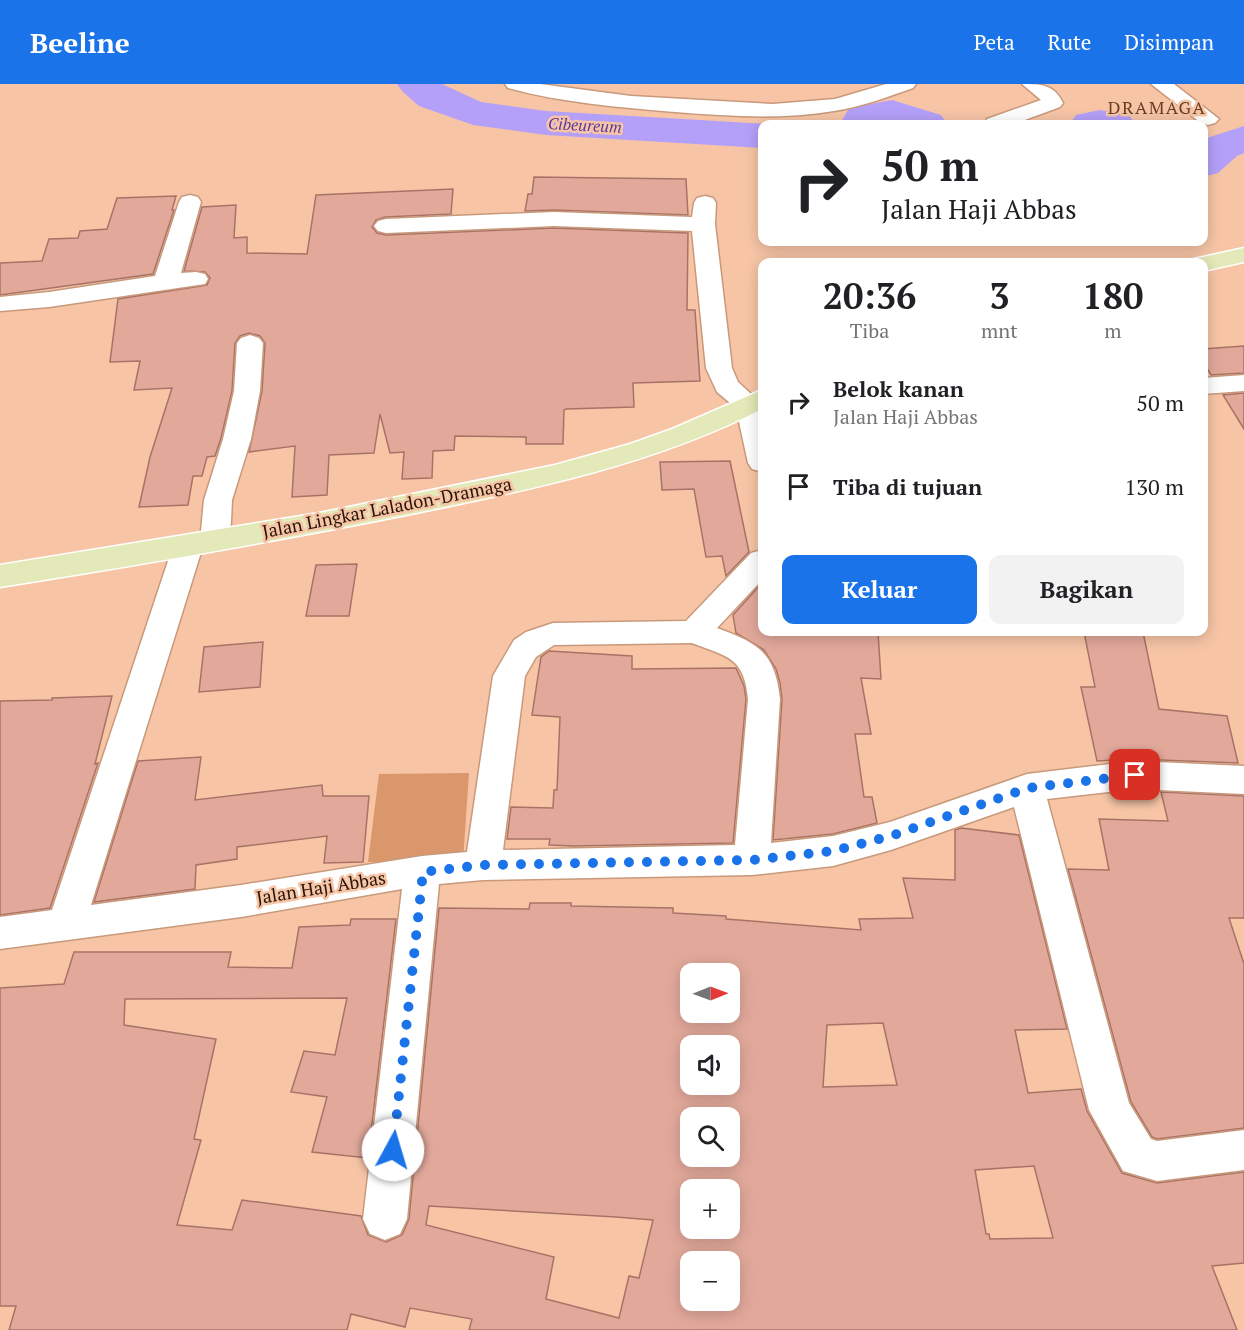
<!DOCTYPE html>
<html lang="id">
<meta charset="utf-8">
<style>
:root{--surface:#fff;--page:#f2f2f2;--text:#202124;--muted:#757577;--accent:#1a73e8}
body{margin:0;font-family:"PT Serif",serif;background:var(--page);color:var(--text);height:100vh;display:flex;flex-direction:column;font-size:22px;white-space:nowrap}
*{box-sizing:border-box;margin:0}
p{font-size:20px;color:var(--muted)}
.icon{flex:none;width:33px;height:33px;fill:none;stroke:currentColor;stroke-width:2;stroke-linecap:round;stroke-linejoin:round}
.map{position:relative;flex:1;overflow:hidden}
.sheet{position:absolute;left:758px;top:174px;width:450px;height:378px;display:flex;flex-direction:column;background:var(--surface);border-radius:12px;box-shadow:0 3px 15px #0003}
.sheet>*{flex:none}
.guide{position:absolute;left:758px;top:36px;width:450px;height:126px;border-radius:12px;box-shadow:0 3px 15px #0003;background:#fff;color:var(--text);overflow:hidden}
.needle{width:39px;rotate:89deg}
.fabs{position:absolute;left:680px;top:879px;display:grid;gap:12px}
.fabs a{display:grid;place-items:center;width:60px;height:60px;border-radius:12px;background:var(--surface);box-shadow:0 3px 15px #0003;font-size:30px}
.pin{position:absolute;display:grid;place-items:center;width:51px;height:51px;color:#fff;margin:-26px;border-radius:12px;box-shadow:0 3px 9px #0006}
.me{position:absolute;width:66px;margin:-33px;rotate:6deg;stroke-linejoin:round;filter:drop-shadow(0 0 4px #0008)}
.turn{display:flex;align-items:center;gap:21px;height:126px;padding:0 24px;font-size:27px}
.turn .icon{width:78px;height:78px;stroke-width:2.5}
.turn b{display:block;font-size:42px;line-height:51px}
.eta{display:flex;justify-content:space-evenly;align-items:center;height:102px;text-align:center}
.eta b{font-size:36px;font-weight:700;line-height:42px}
.action{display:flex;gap:12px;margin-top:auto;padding:12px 24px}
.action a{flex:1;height:69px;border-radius:12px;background:var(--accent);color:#fff;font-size:24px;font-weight:700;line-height:69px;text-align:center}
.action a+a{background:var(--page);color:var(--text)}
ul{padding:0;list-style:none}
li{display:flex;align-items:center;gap:18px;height:84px;padding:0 24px}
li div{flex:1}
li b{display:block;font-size:22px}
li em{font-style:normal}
header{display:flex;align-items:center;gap:36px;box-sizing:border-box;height:84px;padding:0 30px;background:var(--accent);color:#fff}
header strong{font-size:28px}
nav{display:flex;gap:33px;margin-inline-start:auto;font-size:21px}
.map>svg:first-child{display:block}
.green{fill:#d9976b}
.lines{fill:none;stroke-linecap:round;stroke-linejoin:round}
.river{fill:#b4a0f9;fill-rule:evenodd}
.building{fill:#e2a99b;stroke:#a87366;stroke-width:1.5;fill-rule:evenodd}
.street-casing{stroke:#c8997b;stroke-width:3}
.primary-casing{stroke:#fff;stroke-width:3}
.street{fill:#fff;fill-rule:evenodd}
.primary{fill:#e3e9b8;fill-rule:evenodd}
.route{stroke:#1a73e8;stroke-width:10;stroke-dasharray:0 18}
.labels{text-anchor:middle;stroke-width:5;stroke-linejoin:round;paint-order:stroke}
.far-water-label{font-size:16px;font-style:italic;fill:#59389d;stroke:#f7c5a6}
.far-quarter-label{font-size:18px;letter-spacing:1.5px;fill:#683f23;stroke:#f7c5a6}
.street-label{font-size:18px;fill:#251408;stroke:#f7c5a6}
</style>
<header>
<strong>Beeline</strong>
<nav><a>Peta</a><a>Rute</a><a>Disimpan</a></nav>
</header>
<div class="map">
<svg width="1244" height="1246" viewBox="0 0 1244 1246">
<rect width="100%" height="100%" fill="#f7c5a6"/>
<polygon class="green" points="469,689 463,777 368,778 379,690"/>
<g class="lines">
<g class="river">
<polygon points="397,0 442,0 481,18 546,27 770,40 762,40 762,64 546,51 473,41 419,22 403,8"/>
<polygon points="892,16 941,31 947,40 840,40 849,24"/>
<polygon points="1100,26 1129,31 1135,40 1070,40 1076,31"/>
<polygon points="1244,42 1244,69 1237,72 1218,89 1203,93 1203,57 1207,54"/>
</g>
</g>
<g class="building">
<polygon points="534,93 686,95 688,131 554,126 525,127 528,110 532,110"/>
<polygon points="453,105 451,130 385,133 376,136 372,143 377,149 386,151 554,144 688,149 687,226 695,226 700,297 633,299 634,323 566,325 564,326 563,360 526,360 526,353 455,352 454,366 433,367 432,394 402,395 404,368 390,369 380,330 374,369 329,371 327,411 292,413 295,362 249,368 262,307 265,259 260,252 249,249 240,252 235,259 232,307 221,354 215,372 207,373 202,392 193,392 188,421 139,423 150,373 172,304 134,306 140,277 110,278 118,215 207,201 210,194 205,188 184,187 202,123 236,121 234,154 247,153 247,169 307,170 316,111"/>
<polygon points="176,112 172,126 174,126 153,190 0,211 0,179 42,177 49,155 78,154 80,147 107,145 117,114"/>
<polygon points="1244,262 1244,289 1211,291 1203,278 1203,265"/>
<polygon points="1244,309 1244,345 1223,311"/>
<polygon points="730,377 749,468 726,492 722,472 706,473 694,405 662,406 660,378"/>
<polygon points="357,480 349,532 306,532 316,481"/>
<polygon points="762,499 762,548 878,548 881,595 861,594 871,650 855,650 864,713 872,713 877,739 833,750 773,756 782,615 780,599 776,585 764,566 736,549 733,531"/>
<polygon points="1084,548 1143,548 1159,625 1227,632 1238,679 1135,675 1097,677 1081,603 1095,603"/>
<polygon points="263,558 260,603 199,608 204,563"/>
<polygon points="549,567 632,572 632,585 736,584 744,602 746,615 733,759 574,762 549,761 550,755 507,755 511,723 553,724 554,706 557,706 560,633 532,631 541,573"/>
<polygon points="112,612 95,680 98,679 50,824 0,831 0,617 52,616 52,614"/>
<polygon points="201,673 195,716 322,701 323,712 369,712 363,778 324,779 327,752 237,763 237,775 196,781 195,805 94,818 138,677"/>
<polygon points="1161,708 1244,712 1244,834 1229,834 1244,880 1244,1044 1157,1055 1152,1053 1131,1018 1068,785 1109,786 1099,735 1168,737"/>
<path d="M961 744 1019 751 1067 945 1015 946 1028 1009 1081 1005 1087 1027 1122 1089 1157 1099 1244 1088V1179L1212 1182 1237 1246H469L472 1235 410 1224 405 1243 351 1230 347 1246H9L16 1222H0V904L64 900 74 868H231L228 883 292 884 299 843 350 841 351 835H396L368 1074 312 1068 327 1013 291 1008 304 967 335 971 347 914 125 915 124 941 216 955 194 1055 201 1056 177 1141 232 1146 242 1116 361 1132 368 1151 386 1158 402 1151 409 1135 439 824 529 825 530 819H571V822L673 824V829L726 832V835L861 846 859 835 913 834 903 794 955 796V746ZM690 890H729V928H690ZM883 939 897 1001 823 1003 827 941ZM690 962H729V1000H690ZM690 1034H729V1072H690ZM1034 1082 1053 1154 990 1155 989 1150H986L975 1086ZM690 1106H729V1144H690ZM429 1122 616 1133 653 1136 639 1194 629 1192 619 1234 546 1215 554 1173 426 1141ZM690 1178H729V1216H690Z"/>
</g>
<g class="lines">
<defs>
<g id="street">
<path d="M505 0H540L631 12 773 20 835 15 886 0H916L913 4C887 13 861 23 834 27 782 36 728 32 675 28 618 23 563 19 508 4Z"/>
<path d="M1022 0C1041 0 1054 0 1063 19L1060 23 1014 40H985L987 35 1041 16Z"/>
<polygon points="1151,0 1174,0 1219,35 1215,39 1208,41 1201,39"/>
<polygon points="190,111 198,113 201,118 181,189 196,188 205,190 208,195 205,200 49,223 0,227 0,213 49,208 155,192 179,118 182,113"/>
<polygon points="705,112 713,114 716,119 715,140 732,284 738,298 762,320 762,388 752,385 748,379 736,324 717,308 706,284 692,147 554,142 386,149 378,147 374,142 378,137 386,135 554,128 692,133 694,119 697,114"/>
<polygon points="250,251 259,254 263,259 260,307 251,355 232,416 230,457 225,464 215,467 205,464 200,457 204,416 223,355 234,307 237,259 241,254"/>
<polygon points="1244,291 1244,307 1203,310 1203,294"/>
<path d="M188 452 199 455 203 462 91 821 241 801 422 772 467 768 493 592 514 556 526 548 553 539 686 537 751 469 762 466V496L717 544C758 559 775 568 780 615L771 759 833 752 890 738 1027 690 1135 677 1244 682V710L1135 705 1047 715 1129 1019 1151 1055 1157 1057 1244 1046V1086L1157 1097 1123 1087 1089 1026 1014 723 891 766 833 782 752 791 483 796 439 800 407 1135 400 1150 385 1156 370 1150 363 1135 402 805 241 833 0 865V833L52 826 173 462 177 455ZM692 559C728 573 744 573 748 615L735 761 503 766 525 592 536 573 554 561Z"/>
</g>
<g id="primary">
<polygon points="1244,164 1244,178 1203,187 1203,178 1192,178 1194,175"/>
<path d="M762 306V325C654 380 534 405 416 429 278 457 139 481 0 503V481L319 429 555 381 630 360 672 345Z"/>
</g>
</defs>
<use href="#street" class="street-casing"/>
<use href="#primary" class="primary-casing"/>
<use href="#street" class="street"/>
<use href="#primary" class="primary"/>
</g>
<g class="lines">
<polyline class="route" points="393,1066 423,788 483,781 752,776 833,767 891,752 1028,704 1135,691"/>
</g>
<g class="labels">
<g class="far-water-label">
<text transform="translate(585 41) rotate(3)" y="6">Cibeureum</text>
</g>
<g class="far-quarter-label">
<text x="1157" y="30">DRAMAGA</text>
</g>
<g class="street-label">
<text transform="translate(387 424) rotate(-11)" y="6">Jalan Lingkar Laladon-Dramaga</text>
<text transform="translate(321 804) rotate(-9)" y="6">Jalan Haji Abbas</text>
</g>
</g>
</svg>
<div class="fabs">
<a><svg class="needle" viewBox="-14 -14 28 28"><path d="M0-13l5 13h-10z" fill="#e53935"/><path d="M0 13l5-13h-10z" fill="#757577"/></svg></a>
<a><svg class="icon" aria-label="sound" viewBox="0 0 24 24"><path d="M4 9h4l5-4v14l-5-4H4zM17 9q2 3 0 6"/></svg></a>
<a><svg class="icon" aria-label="search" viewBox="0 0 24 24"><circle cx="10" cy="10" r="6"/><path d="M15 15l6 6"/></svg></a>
<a>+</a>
<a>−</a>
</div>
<div class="pin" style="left:1135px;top:691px;background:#d93025"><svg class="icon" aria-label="arrive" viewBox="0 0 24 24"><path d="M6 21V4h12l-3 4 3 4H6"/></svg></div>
<svg class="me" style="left:393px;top:1066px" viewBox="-20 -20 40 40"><circle r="19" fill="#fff"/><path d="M0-13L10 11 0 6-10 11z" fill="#1a73e8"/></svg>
<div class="guide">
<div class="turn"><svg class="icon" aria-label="right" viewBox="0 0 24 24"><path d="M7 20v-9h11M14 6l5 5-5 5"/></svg><div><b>50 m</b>Jalan Haji Abbas</div></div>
</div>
<section class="sheet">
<div class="eta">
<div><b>20:36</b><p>Tiba</p></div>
<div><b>3</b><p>mnt</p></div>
<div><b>180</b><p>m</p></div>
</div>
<ul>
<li><svg class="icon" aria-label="right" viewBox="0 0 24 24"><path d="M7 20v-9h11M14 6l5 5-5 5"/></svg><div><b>Belok kanan</b><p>Jalan Haji Abbas</p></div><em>50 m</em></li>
<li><svg class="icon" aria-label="arrive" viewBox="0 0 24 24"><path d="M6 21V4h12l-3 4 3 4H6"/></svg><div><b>Tiba di tujuan</b></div><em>130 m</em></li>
</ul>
<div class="action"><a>Keluar</a><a>Bagikan</a></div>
</section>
</div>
